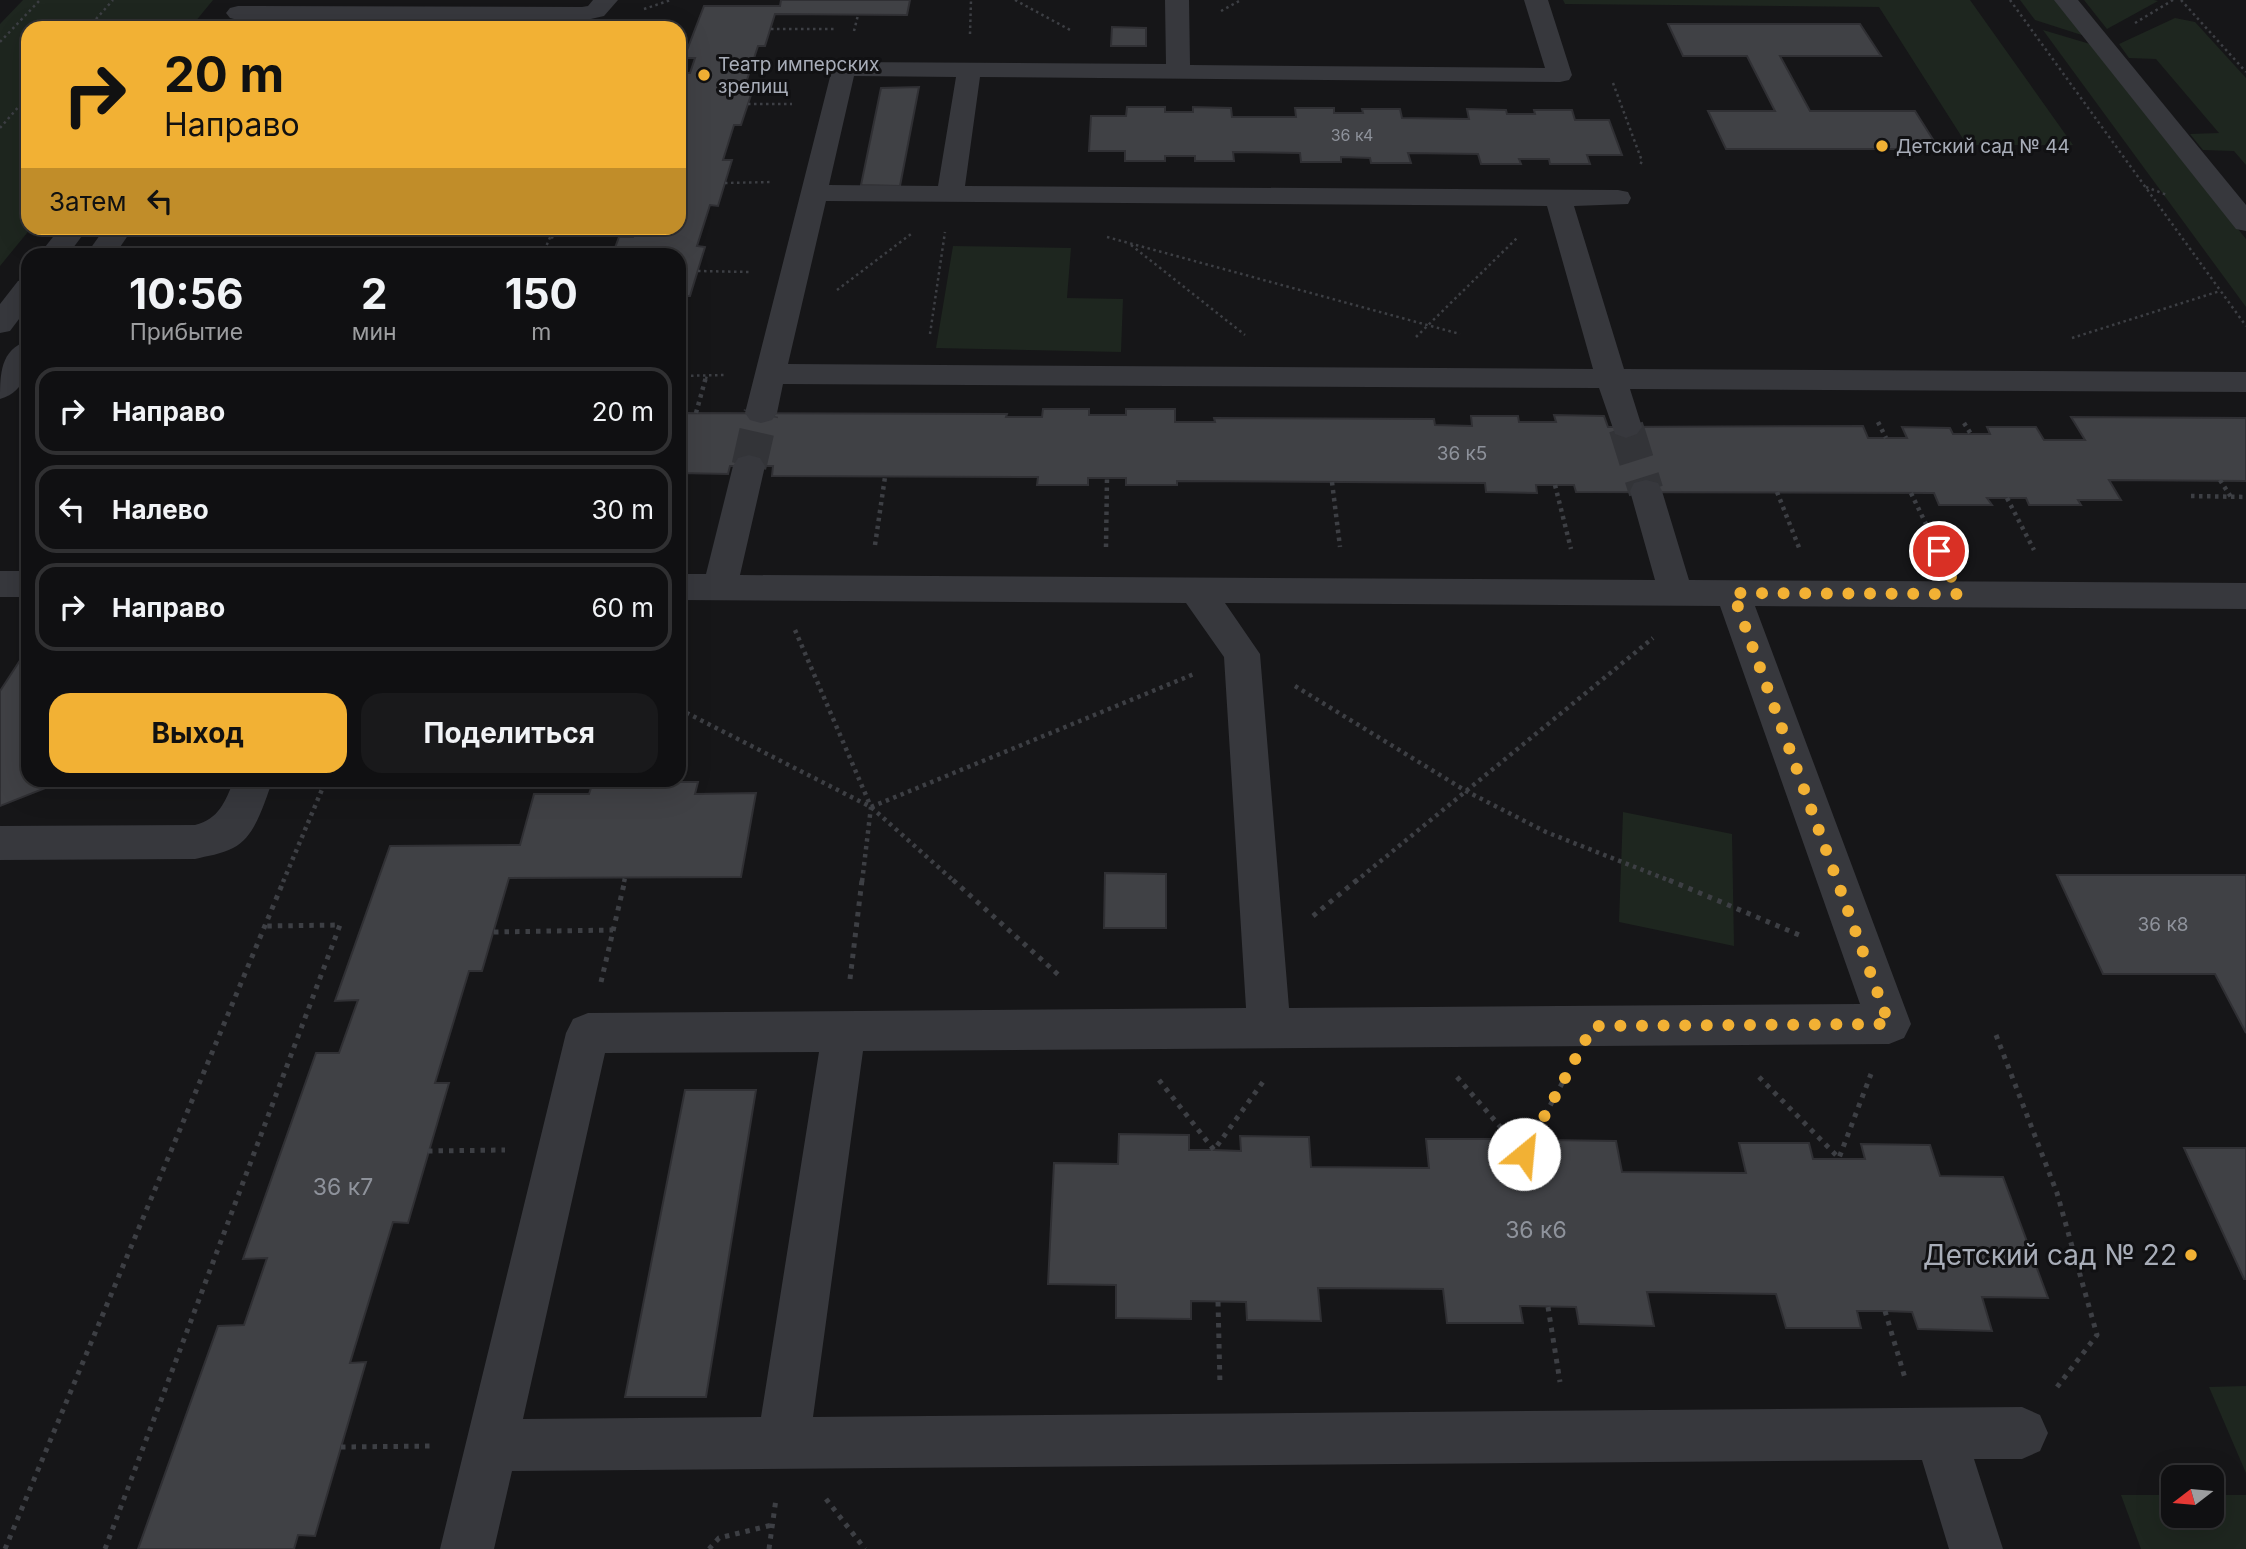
<!DOCTYPE html>
<html lang="ru">
<meta charset="utf-8">
<style>
:root{--surface:#101012;--page:#19191b;--text:#f1f3f6;--muted:#9c9d9f;--line:#303032;--accent:#f2b134}
body{margin:0;font-family:Inter,sans-serif;background:var(--page);color:var(--text);height:100vh;display:flex;flex-direction:column;font-size:26px;white-space:nowrap}
*{box-sizing:border-box;margin:0}
p{font-size:23px;color:var(--muted)}
.icon{flex:none;width:38px;height:38px;fill:none;stroke:currentColor;stroke-width:2;stroke-linecap:round;stroke-linejoin:round}
.map{position:relative;flex:1;overflow:hidden}
.panel{position:absolute;left:21px;top:248px;width:665px;height:539px;display:flex;flex-direction:column;background:var(--surface);border-radius:21px;box-shadow:0 7px 28px #0002,0 0 0 2px var(--line)}
.panel>*{flex:none}
.guide{position:absolute;left:21px;top:21px;width:665px;height:214px;border-radius:21px;box-shadow:0 7px 28px #0002,0 0 0 2px var(--line);background:#f2b134;color:#111;overflow:hidden}
.needle{width:46px;rotate:254deg}
.buttons{position:absolute;left:2161px;top:1465px;display:grid;gap:14px}
.buttons a{display:grid;place-items:center;width:63px;height:63px;border-radius:14px;background:var(--surface);box-shadow:0 7px 28px #0002,0 0 0 2px var(--line);font-size:35px}
.pin{position:absolute;display:grid;place-items:center;width:60px;height:60px;color:#fff;margin:-30px;border:4px solid #fff;border-radius:50%;box-shadow:0 2px 7px #0007}
.me{position:absolute;width:77px;margin:-38px;rotate:28deg;stroke-linejoin:round;filter:drop-shadow(0 0 5px #0008)}
.turn{display:flex;align-items:center;gap:24px;height:147px;padding:0 28px;font-size:32px}
.turn .icon{width:91px;height:91px;stroke-width:2.5}
.turn b{display:block;font-size:49px;line-height:60px}
.then{display:flex;align-items:center;height:66px;padding:0 28px;background:#0003;gap:14px;font-size:26px}
.eta{display:flex;justify-content:space-evenly;align-items:center;height:119px;text-align:center}
.eta b{font-size:42px;font-weight:700;line-height:49px}
.cta{display:flex;gap:14px;margin-top:auto;padding:14px 28px}
.cta a{flex:1;height:80px;border-radius:21px;background:var(--accent);color:#111;font-size:28px;font-weight:700;line-height:80px;text-align:center}
.cta a+a{background:var(--page);color:var(--text)}
ul{padding:0;list-style:none}
li{display:flex;align-items:center;gap:21px;height:88px;margin:0 14px 10px;padding:0 14px;border:4px solid var(--line);border-radius:21px}
li div{flex:1}
li b{display:block;font-size:26px}
li em{font-style:normal}
.map>svg:first-child{display:block}
.green{fill:#1e261f}
.building{fill:#404145;stroke:#303034;stroke-width:2}
.lines{fill:none;stroke-linecap:round;stroke-linejoin:round}
.minor-tunnel{stroke:#333438;stroke-width:35;stroke-dasharray:35 18;stroke-linecap:butt}
.path-far2{stroke:#3d3f44;stroke-width:2.5;stroke-dasharray:2.5 3.5;stroke-linecap:butt}
.path-far1{stroke:#3d3f44;stroke-width:4.5;stroke-dasharray:3.5 4.5;stroke-linecap:butt}
.path{stroke:#3d3f44;stroke-width:5;stroke-dasharray:4.5 6;stroke-linecap:butt}
.minor{fill:#37383d;fill-rule:evenodd}
.route{stroke:#f2b134;stroke-width:12;stroke-dasharray:0 21.6}
.poi-dot{fill:#f2b134;stroke:#111113;stroke-width:2.5}
.labels{text-anchor:middle;stroke-width:6;stroke-linejoin:round;paint-order:stroke}
.far-number-label{font-size:16px;fill:#8e929b}
.far-poi-label{font-size:19px;fill:#a8adb8;stroke:#111113;text-anchor:start}
.number-label{font-size:19px;fill:#8e929b}
.near-number-label{font-size:23px;fill:#8e929b}
.near-poi-label{font-size:28px;fill:#a8adb8;stroke:#111113;text-anchor:end}
</style>
<div class="map">
<svg width="2246" height="1549" viewBox="0 0 2246 1549">
<rect width="100%" height="100%" fill="#161618"/>
<g class="green">
<polygon points="23,0 213,0 190,28 28,28 28,228 31,228 0,266 0,24"/>
<polygon points="1563,0 1970,0 2073,145 1967,145 1879,7 1565,4"/>
<polygon points="2020,0 2058,0 2088,37 2035,20"/>
<polygon points="2084,0 2154,0 2158,1 2107,29"/>
<polygon points="2175,18 2195,22 2246,78 2246,165 2234,151 2203,150 2190,134 2219,133 2156,59 2129,58 2119,44"/>
<polygon points="2043,30 2090,44 2246,239 2246,307"/>
<polygon points="953,246 1071,248 1067,298 1123,299 1121,352 936,348"/>
<polygon points="1623,812 1732,834 1734,946 1619,922"/>
<polygon points="2246,1386 2246,1473 2209,1387"/>
<polygon points="2121,1495 2173,1495 2174,1516 2212,1516 2212,1495 2246,1495 2246,1549 2141,1549"/>
</g>
<g class="building">
<polygon points="781,0 910,0 907,15 775,14 765,46 758,46 746,83 755,83 741,125 734,125 723,160 732,160 718,206 710,205 697,246 705,247 690,296 682,296 679,304 679,256 612,256 619,237 633,237 636,228 679,228 679,73 690,73 695,58 684,58 704,6 780,6"/>
<polygon points="1668,24 1860,24 1881,56 1780,56 1810,111 1915,111 1939,149 1726,149 1708,111 1775,111 1747,56 1683,56"/>
<polygon points="1112,27 1146,28 1146,46 1111,46"/>
<polygon points="919,87 900,186 861,185 881,88"/>
<polygon points="1127,107 1165,107 1165,112 1193,112 1193,107 1231,108 1232,117 1296,117 1295,108 1334,108 1334,113 1363,113 1362,109 1400,109 1402,118 1469,119 1467,109 1506,110 1507,114 1535,114 1534,110 1572,110 1575,120 1609,120 1622,155 1587,155 1590,164 1550,164 1549,159 1519,159 1521,164 1481,164 1478,154 1408,153 1411,163 1371,163 1370,158 1341,157 1341,162 1301,162 1300,153 1233,152 1234,161 1195,161 1195,156 1165,156 1165,161 1125,161 1125,151 1089,151 1091,116 1126,116"/>
<polygon points="1043,409 1089,409 1089,415 1126,415 1126,409 1175,409 1175,422 1215,422 1214,418 1434,419 1435,425 1472,426 1471,416 1518,416 1519,422 1556,422 1554,415 1604,416 1608,427 1863,426 1868,438 1907,438 1902,427 1950,428 1953,434 1990,434 1987,427 2036,427 2044,440 2085,440 2071,417 2246,418 2246,481 2109,480 2121,500 2078,500 2081,505 2029,505 2026,498 1987,498 1992,505 1939,505 1934,493 1576,492 1574,485 1536,485 1537,493 1486,492 1485,483 1177,481 1177,485 1126,485 1126,478 1088,478 1088,485 1037,485 1038,477 772,476 773,466 730,466 728,474 679,473 679,413 1007,414 1006,417 1042,417"/>
<polygon points="28,648 28,780 52,780 48,787 0,806 0,691"/>
<polygon points="593,782 698,782 695,794 756,793 741,877 509,878 482,971 469,971 435,1083 449,1083 408,1223 393,1222 350,1363 366,1362 315,1536 298,1535 294,1549 138,1549 218,1326 244,1325 267,1258 243,1259 316,1053 339,1053 358,1000 335,1001 390,846 520,845 534,794 589,794"/>
<polygon points="1105,873 1166,874 1166,928 1104,928"/>
<polygon points="2057,875 2246,875 2246,1033 2215,974 2103,974"/>
<polygon points="685,1090 756,1090 706,1397 625,1397"/>
<polygon points="1119,1134 1189,1135 1189,1150 1214,1150 1241,1151 1240,1136 1309,1137 1311,1167 1429,1168 1426,1139 1496,1139 1498,1154 1550,1155 1547,1140 1616,1141 1622,1172 1746,1173 1739,1143 1809,1143 1813,1159 1865,1159 1861,1144 1930,1145 1940,1176 2003,1177 2048,1298 1982,1297 1992,1331 1918,1329 1912,1312 1885,1311 1857,1311 1861,1328 1786,1328 1776,1294 1647,1292 1654,1326 1579,1324 1576,1307 1520,1306 1523,1323 1447,1323 1443,1289 1318,1288 1321,1321 1247,1320 1246,1302 1191,1301 1191,1319 1116,1318 1116,1285 1048,1284 1054,1163 1118,1164"/>
<polygon points="2184,1148 2246,1148 2246,1279 2244,1279"/>
</g>
<g class="lines">
<g class="minor-tunnel">
<polyline points="1626,427 1646,491"/>
<polyline points="749,466 761,413"/>
</g>
<g class="path-far2">
<polyline points="1015,0 1072,31"/>
<polyline points="2010,0 2246,326"/>
<polyline points="2181,0 2246,72"/>
<polyline points="644,9 671,0"/>
<polyline points="1221,11 1241,0"/>
<polyline points="2135,23 2173,0"/>
<polyline points="88,28 113,0"/>
<polyline points="771,29 836,29"/>
<polyline points="854,31 858,15"/>
<polyline points="970,34 971,0"/>
<polyline points="0,42 40,0"/>
<polyline points="1613,83 1642,161 1640,165"/>
<polyline points="748,104 792,104"/>
<polyline points="0,128 28,96"/>
<polyline points="725,183 773,182"/>
<polyline points="2146,187 2167,195"/>
<polyline points="1107,237 1460,334"/>
<polyline points="551,238 572,228"/>
<polyline points="1131,245 1245,335"/>
<polyline points="542,256 554,228"/>
<polyline points="698,271 749,272"/>
<polyline points="837,290 911,234"/>
<polyline points="930,334 945,232"/>
<polyline points="1416,337 1517,238"/>
<polyline points="2072,338 2220,291"/>
<polyline points="679,376 724,375"/>
<polyline points="706,379 707,375"/>
</g>
<g class="path-far1">
<polyline points="696,413 706,377"/>
<polyline points="1878,422 1886,438"/>
<polyline points="1964,423 1971,434"/>
<polyline points="2220,480 2231,497"/>
<polyline points="1332,482 1340,547"/>
<polyline points="1555,485 1571,549"/>
<polyline points="1777,492 1800,550"/>
<polyline points="1911,493 1938,549"/>
<polyline points="2191,496 2246,497"/>
<polyline points="2007,498 2034,550"/>
<polyline points="875,545 885,477"/>
<polyline points="1106,547 1107,478"/>
<polyline points="795,630 871,807 862,882"/>
<polyline points="1295,686 1466,791 1546,832 1673,882"/>
<polyline points="679,709 871,807 955,882"/>
<polyline points="871,807 1194,674"/>
<polyline points="283,882 326,780"/>
<polyline points="624,882 625,878"/>
<polyline points="1355,882 1653,638"/>
</g>
<g class="path">
<polyline points="953,880 1062,978"/>
<polyline points="1669,880 1804,937"/>
<polyline points="1313,916 1357,880"/>
<polyline points="494,932 613,930"/>
<polyline points="850,979 862,880"/>
<polyline points="601,982 625,880"/>
<polyline points="1996,1035 2057,1193 2097,1335 2054,1391"/>
<polyline points="1457,1077 1524,1154 1566,1076"/>
<polyline points="1759,1077 1839,1158 1871,1074"/>
<polyline points="1159,1080 1214,1150 1265,1079"/>
<polyline points="428,1151 505,1150"/>
<polyline points="1218,1302 1220,1385"/>
<polyline points="1548,1307 1560,1382"/>
<polyline points="1885,1311 1905,1378"/>
<polyline points="341,1447 435,1446"/>
<polyline points="826,1499 865,1549"/>
<polyline points="5,1549 284,880"/>
<polyline points="105,1549 340,925 266,926"/>
<polyline points="709,1549 719,1538 772,1525"/>
<polyline points="769,1549 776,1499"/>
</g>
<g class="minor">
<polygon points="593,0 618,0 604,16 582,21 238,20 230,18 226,13 230,8 238,6 582,7 588,6"/>
<path d="M1165 0H1189L1190 65 1545 68 1524 0H1548L1572 75 1569 80 1560 82 980 77 965 186 1618 190 1628 192 1631 198 1628 204 1574 206 1624 369 2246 372V392L1630 389 1642 427 1637 434 1626 438 1615 434 1599 388 783 384 777 413 772 420 761 423 750 420 745 413 832 69 835 64 844 62 1166 64ZM854 76 956 77 938 186 829 185ZM826 201 1547 206 1593 369 788 364Z"/>
<polygon points="2054,0 2078,0 2246,205 2246,231 2236,229"/>
<polygon points="60,228 88,228 67,256 38,256"/>
<polygon points="105,228 133,228 114,256 85,256"/>
<polygon points="28,278 28,307 10,331 0,333 0,304 18,281"/>
<path d="M28 341C28 366 28 391 0 399 0 375 0 349 28 341Z"/>
<path d="M749 455 760 458 765 466 740 575 1655 580 1630 491 1634 483 1646 480 1658 483 1662 491 1689 580 2246 583V609L1755 606 1911 1024 1904 1038 1889 1044 863 1051 813 1417 2022 1407 2040 1415 2048 1433 2040 1451 2022 1459H1974L2003 1549H1949L1922 1460 512 1471 494 1549H440L566 1033 573 1019 588 1013 1246 1008 1224 657 1186 603 679 600V574H706L733 466 738 458ZM1225 603 1720 606 1860 1004 1289 1008 1260 654ZM819 1052 761 1417 523 1419 605 1053Z"/>
<rect x="0" y="571" width="28" height="26"/>
<path d="M234 780H273C264 802 256 837 233 848 222 854 207 856 195 859L0 860V826L195 825C219 819 225 802 234 780Z"/>
</g>
</g>
<g class="lines">
<polyline class="route" points="1524,1154 1593,1026 1889,1024 1733,593 1959,594 1939,551"/>
</g>
<g class="poi-dot">
<circle cx="704" cy="75" r="7"/>
<circle cx="1882" cy="146" r="7"/>
<circle cx="2191" cy="1255" r="7"/>
</g>
<g class="labels">
<g class="far-number-label">
<text x="1352" y="141">36 к4</text>
</g>
<g class="far-poi-label">
<text x="718" y="71">Театр имперских<tspan x="718" dy="22">зрелищ</tspan></text>
<text x="1896" y="153">Детский сад № 44</text>
</g>
<g class="number-label">
<text x="1462" y="460">36 к5</text>
<text x="2163" y="931">36 к8</text>
</g>
<g class="near-number-label">
<text x="343" y="1195">36 к7</text>
<text x="1536" y="1238">36 к6</text>
</g>
<g class="near-poi-label">
<text x="2177" y="1265">Детский сад № 22</text>
</g>
</g>
</svg>
<div class="buttons">
<a><svg class="needle" viewBox="-14 -14 28 28"><path d="M0-13l5 13h-10z" fill="#e53935"/><path d="M0 13l5-13h-10z" fill="#9c9d9f"/></svg></a>
</div>
<div class="pin" style="left:1939px;top:551px;background:#d93025"><svg class="icon" aria-label="arrive" viewBox="0 0 24 24"><path d="M6 21V4h12l-3 4 3 4H6"/></svg></div>
<svg class="me" style="left:1524px;top:1154px" viewBox="-20 -20 40 40"><circle r="19" fill="#fff"/><path d="M0-13L10 11 0 6-10 11z" fill="#f2b134"/></svg>
<div class="guide">
<div class="turn"><svg class="icon" aria-label="right" viewBox="0 0 24 24"><path d="M7 20v-9h11M14 6l5 5-5 5"/></svg><div><b>20 m</b>Направо</div></div>
<div class="then">Затем<svg class="icon" aria-label="left" viewBox="0 0 24 24"><path d="M17 20v-9H6M10 6l-5 5 5 5"/></svg></div>
</div>
<section class="panel">
<div class="eta">
<div><b>10:56</b><p>Прибытие</p></div>
<div><b>2</b><p>мин</p></div>
<div><b>150</b><p>m</p></div>
</div>
<ul>
<li><svg class="icon" aria-label="right" viewBox="0 0 24 24"><path d="M7 20v-9h11M14 6l5 5-5 5"/></svg><div><b>Направо</b></div><em>20 m</em></li>
<li><svg class="icon" aria-label="left" viewBox="0 0 24 24"><path d="M17 20v-9H6M10 6l-5 5 5 5"/></svg><div><b>Налево</b></div><em>30 m</em></li>
<li><svg class="icon" aria-label="right" viewBox="0 0 24 24"><path d="M7 20v-9h11M14 6l5 5-5 5"/></svg><div><b>Направо</b></div><em>60 m</em></li>
</ul>
<div class="cta"><a>Выход</a><a>Поделиться</a></div>
</section>
</div>
